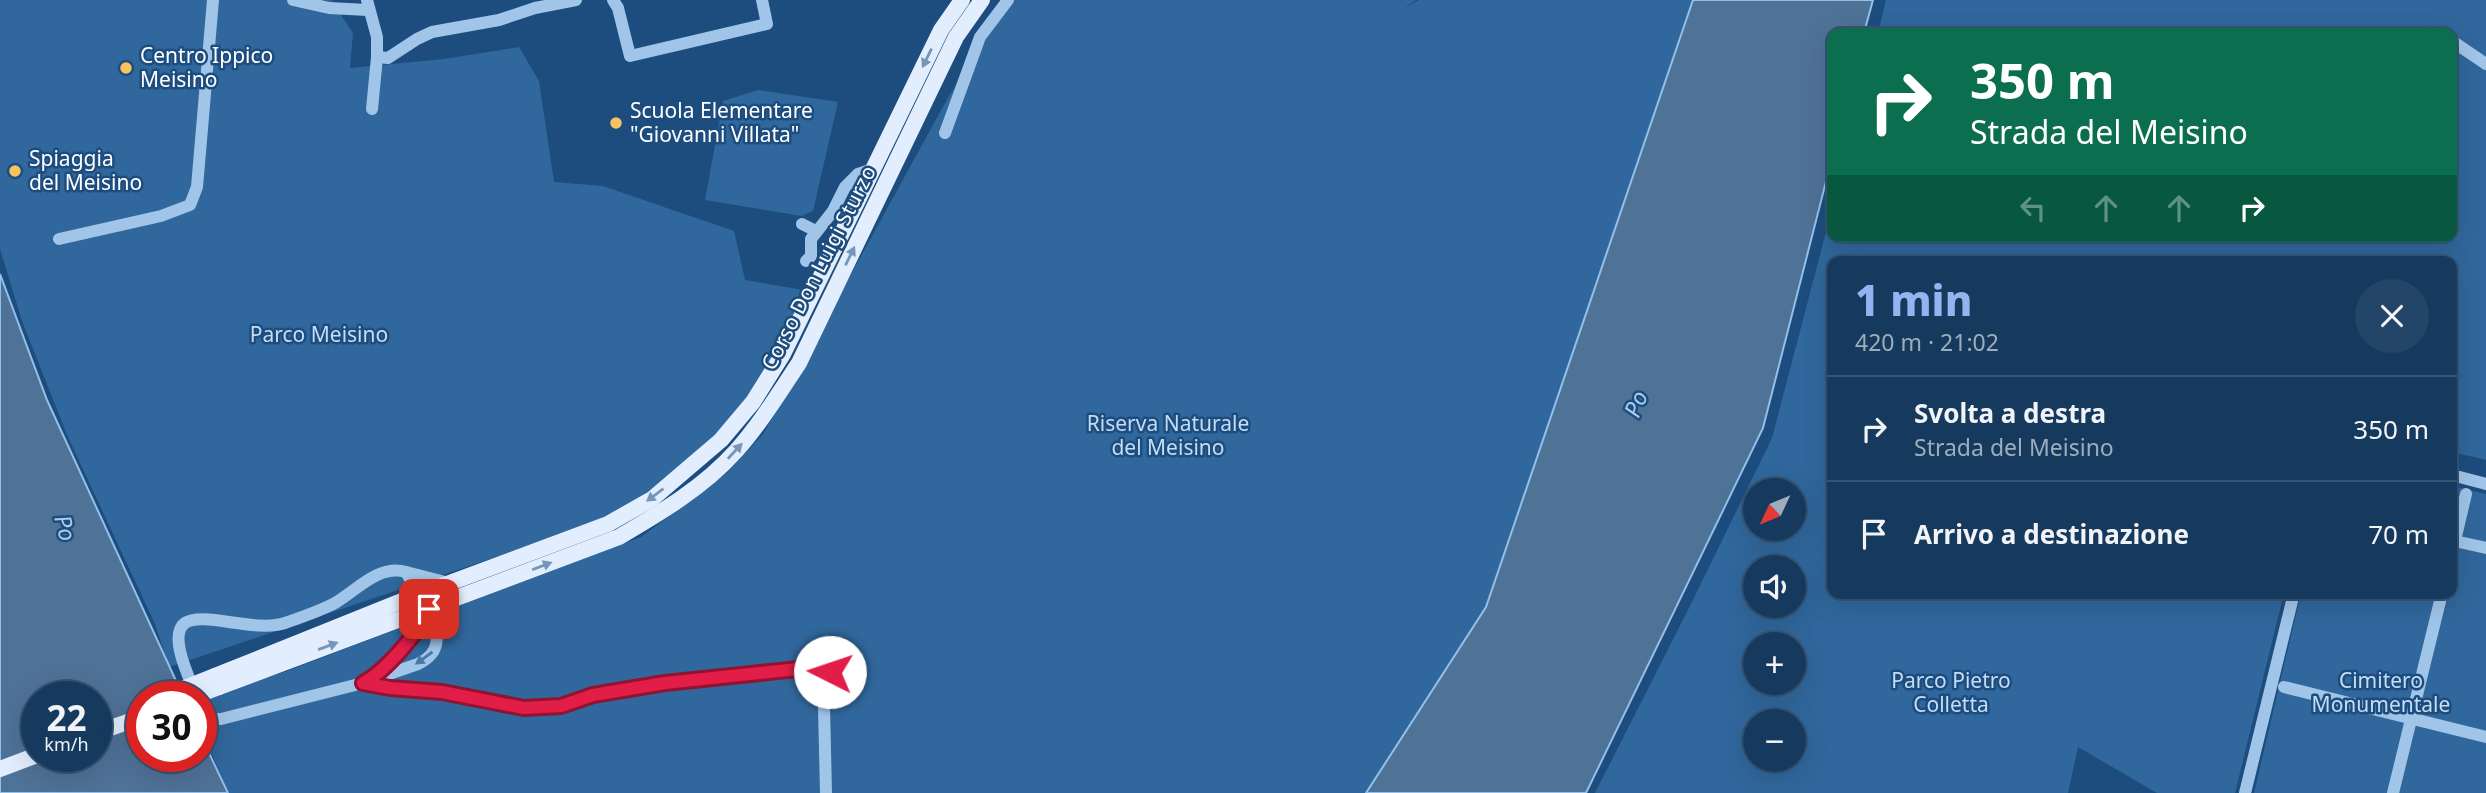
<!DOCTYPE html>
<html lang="it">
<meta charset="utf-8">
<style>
:root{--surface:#163a5e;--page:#234567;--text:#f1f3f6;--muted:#9eadbc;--line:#355473;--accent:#95b2f1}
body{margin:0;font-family:"Noto Sans",sans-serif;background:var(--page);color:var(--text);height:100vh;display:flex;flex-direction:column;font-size:26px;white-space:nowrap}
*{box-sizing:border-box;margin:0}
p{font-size:23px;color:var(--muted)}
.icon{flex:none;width:38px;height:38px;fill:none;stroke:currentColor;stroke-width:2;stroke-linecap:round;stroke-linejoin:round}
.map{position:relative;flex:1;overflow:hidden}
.details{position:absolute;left:1827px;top:256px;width:630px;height:343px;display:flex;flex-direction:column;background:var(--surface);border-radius:14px;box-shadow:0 7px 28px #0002,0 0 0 2px var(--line)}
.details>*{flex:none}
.banner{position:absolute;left:1827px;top:28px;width:630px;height:214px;border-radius:14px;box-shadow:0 7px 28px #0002,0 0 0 2px var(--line);background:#0b6e4f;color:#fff;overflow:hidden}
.needle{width:46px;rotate:226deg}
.controls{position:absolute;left:1743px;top:478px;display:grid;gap:14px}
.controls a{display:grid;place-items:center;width:63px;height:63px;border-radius:50%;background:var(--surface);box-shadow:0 7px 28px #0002,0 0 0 2px var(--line);font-size:35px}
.speed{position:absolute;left:21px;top:681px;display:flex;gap:14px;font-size:35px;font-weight:700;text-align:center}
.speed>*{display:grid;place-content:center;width:91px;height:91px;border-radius:50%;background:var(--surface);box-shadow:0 7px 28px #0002,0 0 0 2px var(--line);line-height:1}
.speed small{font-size:18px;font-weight:400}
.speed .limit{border:10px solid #d22;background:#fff;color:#111}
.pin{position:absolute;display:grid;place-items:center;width:60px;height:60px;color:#fff;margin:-30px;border-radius:14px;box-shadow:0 4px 10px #0006}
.me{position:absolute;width:77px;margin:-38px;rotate:274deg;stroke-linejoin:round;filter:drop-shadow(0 0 5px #0008)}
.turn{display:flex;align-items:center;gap:24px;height:147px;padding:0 28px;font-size:32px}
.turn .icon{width:91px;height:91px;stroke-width:2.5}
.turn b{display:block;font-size:49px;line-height:60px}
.lanes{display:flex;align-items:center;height:66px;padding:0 28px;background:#0003;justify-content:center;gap:35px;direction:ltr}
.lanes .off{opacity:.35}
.round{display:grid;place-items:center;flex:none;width:74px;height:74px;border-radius:37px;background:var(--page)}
.summary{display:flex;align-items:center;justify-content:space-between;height:119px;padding:0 28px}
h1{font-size:42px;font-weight:800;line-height:52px;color:var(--accent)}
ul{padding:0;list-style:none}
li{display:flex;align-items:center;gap:21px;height:105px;padding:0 28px;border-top:2px solid var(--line)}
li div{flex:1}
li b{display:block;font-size:26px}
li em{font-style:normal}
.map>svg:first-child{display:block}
.green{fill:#30679c;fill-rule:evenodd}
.water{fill:#4f7297;stroke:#93c0ea;stroke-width:2;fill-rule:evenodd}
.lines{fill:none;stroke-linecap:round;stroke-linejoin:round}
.minor{stroke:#a0c5e8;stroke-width:12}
.major{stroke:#e2eefe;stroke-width:16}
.major-bridge{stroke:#e2eefe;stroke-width:16}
.oneway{fill:#7695b8}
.oneway2{fill:#4b77a3}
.route-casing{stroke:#92132f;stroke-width:18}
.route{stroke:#e11d48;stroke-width:12}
.poi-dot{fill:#f8c35e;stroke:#1d4d7e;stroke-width:2.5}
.labels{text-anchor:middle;stroke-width:5;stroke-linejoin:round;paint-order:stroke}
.poi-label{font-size:21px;fill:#fff;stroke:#1d4d7e;text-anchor:start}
.street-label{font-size:21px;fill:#fff;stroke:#1d4d7e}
.park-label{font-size:21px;fill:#c4ddf6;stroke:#1d4d7e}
.water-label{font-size:23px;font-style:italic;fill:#abcef0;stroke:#1d4d7e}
</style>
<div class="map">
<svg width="2486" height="793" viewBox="0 0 2486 793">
<rect width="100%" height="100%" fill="#1d4d7e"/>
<g class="green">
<polygon points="0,0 331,0 353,33 350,68 444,59 519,47 539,81 554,182 603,186 734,231 745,280 804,290 788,334 738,412 709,444 672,476 603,521 169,667 155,624 67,435 22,321 0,249"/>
<polygon points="1010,0 1416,0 1405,8 1419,0 1693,0 1486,607 1370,789 1366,793 229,793 201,730 201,699 287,671 641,537 728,472 764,433 945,103 985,36"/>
<path d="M1886 0H2486V460L2452 452V261H1832V593H2284L2235 793H2157L2078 747 2068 793H1595L1690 606 1772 438 1832 209V236H2452V33H1878ZM1755 490H1794V528H1755ZM1755 567H1794V606H1755ZM1755 644H1794V682H1755ZM1755 721H1794V760H1755Z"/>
<polygon points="758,90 838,102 813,211 802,216 705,200 723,101"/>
<polygon points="2452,486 2486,494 2486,793 2254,793 2301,593 2452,593"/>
</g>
<g class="water">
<polygon points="1693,0 1873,0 1864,33 1832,33 1832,158 1763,428 1586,793 1366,793 1486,607"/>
<path d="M0 274 47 400 183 696H142V756H201V736L228 793H0ZM37 696H96V756H37Z"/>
</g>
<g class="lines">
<g class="minor">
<polyline points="293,0 329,8 368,10"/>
<polyline points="367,0 377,37 377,57 388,58 417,39 432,32 499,20 535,8 576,0"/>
<polyline points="613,0 618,8 630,56 767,24 762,0"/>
<polyline points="2452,41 2486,64"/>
<polyline points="372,109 377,57"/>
<polyline points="945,133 980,37 1008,0"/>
<polyline points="802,224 816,231"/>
<polyline points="59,239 161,216 190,205 197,187 213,0"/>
<polyline points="806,261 811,256 811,239 833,211 845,187 858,174 873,169"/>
<polyline points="2452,475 2486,484"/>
<polyline points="2455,541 2486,548"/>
<polyline points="2452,553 2466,494"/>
<polyline points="412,597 410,579 406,572 449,583"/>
<polyline points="374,676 424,620 429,609"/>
<polyline points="363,683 390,688 442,692 524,708 561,706 592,695 665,683 817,667 830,672 832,681 824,707 826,793"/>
<polyline points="2284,687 2486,737"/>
<path d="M195 693C189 677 168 635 185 623 203 611 255 633 285 623 302 617 320 611 335 603 357 590 379 564 406 572"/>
<path d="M201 709 212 719H221L363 683 418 664C445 651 437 632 429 609"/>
<polyline points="2245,793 2294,593"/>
<polyline points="2393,793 2442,593"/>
</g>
<g class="major">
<polyline points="215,676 412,597 608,524 652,499 721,440 753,402 783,354 941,30 962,0"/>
<path d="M219 687 619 537C660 513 704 487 736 451 760 424 779 393 799 363L956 37 982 0"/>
<polyline points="96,733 142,717"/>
<polyline points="0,769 37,755"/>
</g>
<g class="major-bridge">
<polyline points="165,696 215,676"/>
<polyline points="195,696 219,687"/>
</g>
</g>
<defs><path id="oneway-solid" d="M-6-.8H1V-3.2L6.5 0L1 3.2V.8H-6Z" transform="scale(1.75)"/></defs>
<g class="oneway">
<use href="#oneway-solid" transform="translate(927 58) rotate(116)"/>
<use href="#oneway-solid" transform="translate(850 256) rotate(-64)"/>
<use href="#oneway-solid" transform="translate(735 451) rotate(-47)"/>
<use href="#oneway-solid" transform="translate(655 495) rotate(143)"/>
<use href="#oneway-solid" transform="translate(542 566) rotate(-21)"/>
<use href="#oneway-solid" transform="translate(328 646) rotate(-20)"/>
</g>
<use class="oneway2" href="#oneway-solid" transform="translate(424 658) rotate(144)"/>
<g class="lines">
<defs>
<path id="route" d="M429 609C419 632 385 672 363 683L390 688 442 692 524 708 561 706 593 695 665 683 817 667 830 672"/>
</defs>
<use href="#route" class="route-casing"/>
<use href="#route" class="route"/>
</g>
<g class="poi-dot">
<circle cx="126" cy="68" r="7"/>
<circle cx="616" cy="123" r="7"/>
<circle cx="15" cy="171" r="7"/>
</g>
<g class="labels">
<g class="poi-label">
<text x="140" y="63">Centro Ippico<tspan x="140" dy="24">Meisino</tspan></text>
<text x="630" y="118">Scuola Elementare<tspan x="630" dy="24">"Giovanni Villata"</tspan></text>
<text x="29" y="166">Spiaggia<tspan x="29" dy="24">del Meisino</tspan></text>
</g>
<g class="street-label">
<text transform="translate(819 268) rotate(-63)" y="7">Corso Don Luigi Sturzo</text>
</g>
<g class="park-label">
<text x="319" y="342">Parco Meisino</text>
<text x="1168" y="431">Riserva Naturale<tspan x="1168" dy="24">del Meisino</tspan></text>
<text x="1951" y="688">Parco Pietro<tspan x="1951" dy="24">Colletta</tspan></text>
<text x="2381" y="688">Cimitero<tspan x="2381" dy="24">Monumentale</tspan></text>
</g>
<g class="water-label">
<text transform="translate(1636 404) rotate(-68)" y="8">Po</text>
<text transform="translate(65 528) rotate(75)" y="8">Po</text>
</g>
</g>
</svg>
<div class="controls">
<a><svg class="needle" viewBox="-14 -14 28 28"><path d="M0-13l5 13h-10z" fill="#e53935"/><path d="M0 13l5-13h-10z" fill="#9eadbc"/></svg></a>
<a><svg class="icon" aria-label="sound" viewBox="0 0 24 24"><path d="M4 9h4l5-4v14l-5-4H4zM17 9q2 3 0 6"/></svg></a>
<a>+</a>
<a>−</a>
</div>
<div class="speed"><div>22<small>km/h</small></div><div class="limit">30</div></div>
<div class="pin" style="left:429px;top:609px;background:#d93025"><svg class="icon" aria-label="arrive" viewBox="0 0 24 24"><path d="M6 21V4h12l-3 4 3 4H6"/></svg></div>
<svg class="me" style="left:830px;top:672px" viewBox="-20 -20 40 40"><circle r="19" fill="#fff"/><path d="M0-13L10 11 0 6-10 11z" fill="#e11d48"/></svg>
<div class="banner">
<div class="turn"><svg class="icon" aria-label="right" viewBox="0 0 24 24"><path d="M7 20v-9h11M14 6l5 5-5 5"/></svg><div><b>350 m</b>Strada del Meisino</div></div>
<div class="lanes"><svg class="icon off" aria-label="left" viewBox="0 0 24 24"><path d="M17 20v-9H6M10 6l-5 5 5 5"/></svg><svg class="icon off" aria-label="ahead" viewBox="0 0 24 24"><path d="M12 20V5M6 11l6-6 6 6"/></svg><svg class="icon off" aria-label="ahead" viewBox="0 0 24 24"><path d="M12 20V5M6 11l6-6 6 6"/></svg><svg class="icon" aria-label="right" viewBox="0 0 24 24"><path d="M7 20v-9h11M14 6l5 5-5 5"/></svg></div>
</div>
<section class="details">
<div class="summary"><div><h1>1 min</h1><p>420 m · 21:02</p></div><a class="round"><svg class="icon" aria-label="close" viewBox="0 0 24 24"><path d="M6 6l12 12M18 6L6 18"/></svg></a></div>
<ul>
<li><svg class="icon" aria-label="right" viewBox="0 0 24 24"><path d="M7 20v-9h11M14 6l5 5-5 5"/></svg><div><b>Svolta a destra</b><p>Strada del Meisino</p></div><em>350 m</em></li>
<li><svg class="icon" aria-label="arrive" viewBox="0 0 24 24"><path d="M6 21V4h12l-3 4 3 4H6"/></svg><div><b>Arrivo a destinazione</b></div><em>70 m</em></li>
</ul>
</section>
</div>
